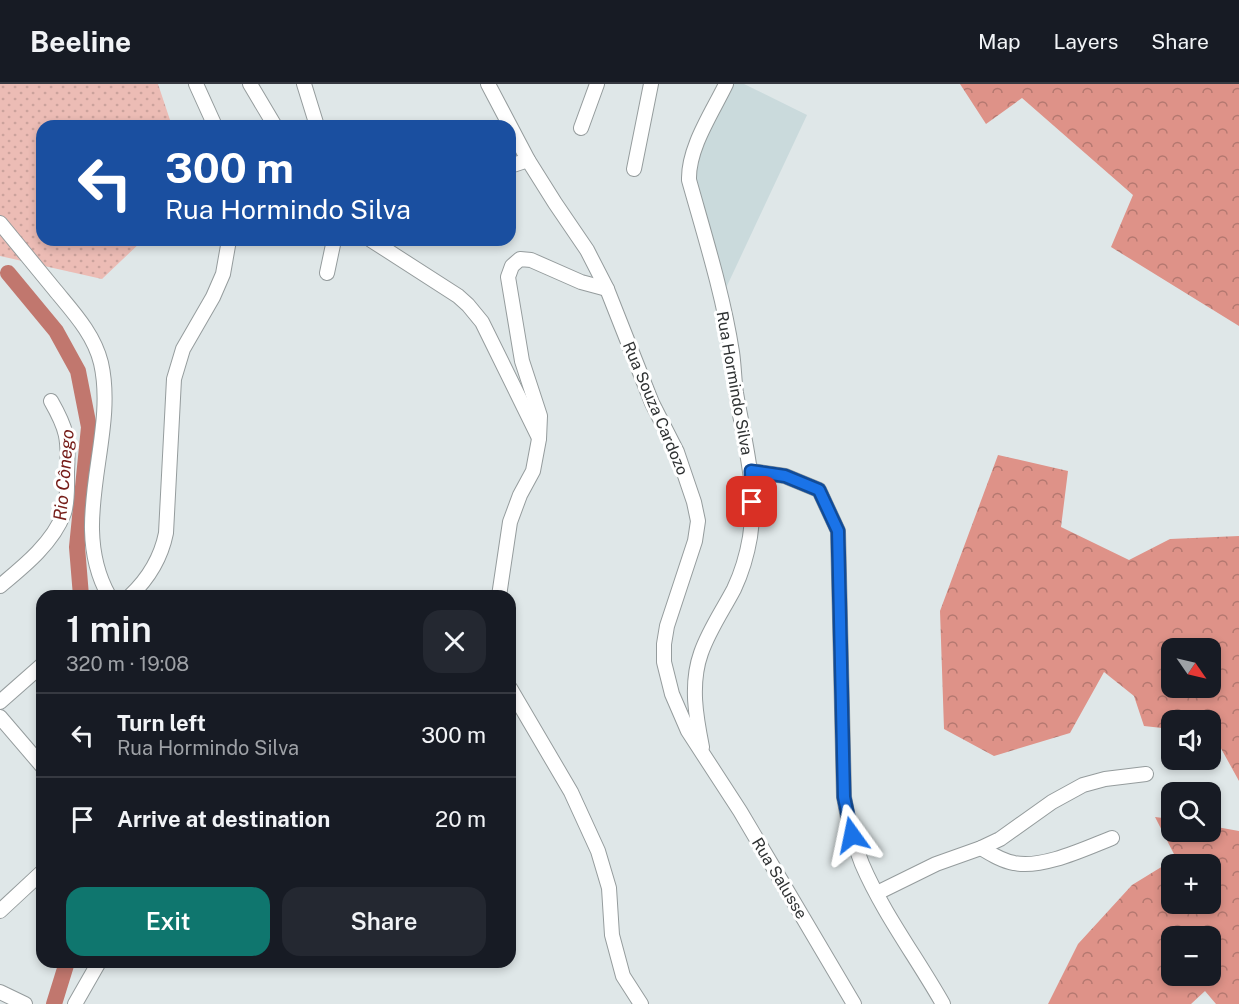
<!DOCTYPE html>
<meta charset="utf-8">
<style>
:root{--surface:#171b24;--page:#242831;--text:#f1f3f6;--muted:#9ea1a6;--line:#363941;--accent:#0f766e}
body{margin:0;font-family:"Public Sans",sans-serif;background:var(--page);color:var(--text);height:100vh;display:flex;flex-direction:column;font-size:22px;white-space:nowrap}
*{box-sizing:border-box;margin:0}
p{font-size:20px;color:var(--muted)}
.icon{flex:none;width:33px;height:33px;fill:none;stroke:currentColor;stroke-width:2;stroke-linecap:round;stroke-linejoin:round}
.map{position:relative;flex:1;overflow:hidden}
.side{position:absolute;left:36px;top:506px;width:480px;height:378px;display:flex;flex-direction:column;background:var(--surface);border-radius:18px;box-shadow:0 3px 9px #0003}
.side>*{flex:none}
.top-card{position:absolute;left:36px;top:36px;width:480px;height:126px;border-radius:18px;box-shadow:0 3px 9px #0003;background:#1a4fa0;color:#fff;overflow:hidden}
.needle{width:39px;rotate:124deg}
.controls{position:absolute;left:1161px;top:554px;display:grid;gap:12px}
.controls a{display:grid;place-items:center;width:60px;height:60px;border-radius:12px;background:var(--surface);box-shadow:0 3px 9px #0003;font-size:30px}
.pin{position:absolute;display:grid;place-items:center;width:51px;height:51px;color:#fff;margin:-26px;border-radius:12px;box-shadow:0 3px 9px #0006}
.me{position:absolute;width:66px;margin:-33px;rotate:348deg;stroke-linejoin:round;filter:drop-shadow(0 0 4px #0008)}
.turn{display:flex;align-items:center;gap:21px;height:126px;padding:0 30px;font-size:27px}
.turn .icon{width:78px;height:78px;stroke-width:2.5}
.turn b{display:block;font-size:42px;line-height:51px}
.round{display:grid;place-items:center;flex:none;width:63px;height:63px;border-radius:18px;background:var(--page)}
.head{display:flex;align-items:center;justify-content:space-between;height:102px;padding:0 30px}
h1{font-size:36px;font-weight:600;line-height:45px}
.primary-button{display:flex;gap:12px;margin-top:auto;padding:12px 30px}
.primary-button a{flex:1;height:69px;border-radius:18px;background:var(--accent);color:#fff;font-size:24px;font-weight:600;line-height:69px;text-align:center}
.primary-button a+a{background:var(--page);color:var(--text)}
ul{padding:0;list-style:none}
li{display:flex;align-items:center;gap:18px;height:84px;padding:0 30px;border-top:2px solid var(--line)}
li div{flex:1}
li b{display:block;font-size:22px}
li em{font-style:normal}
header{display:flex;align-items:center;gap:36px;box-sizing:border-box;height:84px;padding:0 30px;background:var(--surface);border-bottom:2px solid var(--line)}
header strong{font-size:28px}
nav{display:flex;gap:33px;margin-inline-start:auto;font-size:21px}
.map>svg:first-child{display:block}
.built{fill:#cadadc}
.grass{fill:url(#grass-dots)}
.forest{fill:url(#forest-crowns);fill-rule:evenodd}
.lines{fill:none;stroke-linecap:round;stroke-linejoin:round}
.river{stroke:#c1776e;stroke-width:16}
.minor-casing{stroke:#959c9d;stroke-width:16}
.minor{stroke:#fff;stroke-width:14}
.route-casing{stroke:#114b97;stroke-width:15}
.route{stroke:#1a73e8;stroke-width:10}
.labels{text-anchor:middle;stroke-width:6;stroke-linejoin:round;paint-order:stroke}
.street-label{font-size:16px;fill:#2f3233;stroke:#fff}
.water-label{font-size:18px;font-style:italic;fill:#761d19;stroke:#fff}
</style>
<header>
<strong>Beeline</strong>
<nav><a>Map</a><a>Layers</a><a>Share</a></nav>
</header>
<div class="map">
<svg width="1239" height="920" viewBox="0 0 1239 920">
<defs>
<pattern id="grass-dots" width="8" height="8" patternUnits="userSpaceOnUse" patternTransform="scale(1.5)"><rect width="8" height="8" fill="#ecbcb5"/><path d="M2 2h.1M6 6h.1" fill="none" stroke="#cba29c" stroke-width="1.8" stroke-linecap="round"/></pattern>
<pattern id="forest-crowns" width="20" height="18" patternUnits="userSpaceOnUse" patternTransform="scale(1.5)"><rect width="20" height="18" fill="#de9288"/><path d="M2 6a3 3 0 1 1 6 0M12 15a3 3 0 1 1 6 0" fill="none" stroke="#b47870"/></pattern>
</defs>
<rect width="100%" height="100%" fill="#dfe7e8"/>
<polygon class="built" points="733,0 744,0 807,31 726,204 691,84"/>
<polygon class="grass" points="0,0 158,0 172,42 42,42 42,156 143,156 102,195 0,172"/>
<g class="forest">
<polygon points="960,0 1239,0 1239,242 1111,163 1133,111 1022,14 986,40"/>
<path d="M998 371 1068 387 1061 443 1129 476 1170 455 1239 452V697L1213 650H1211L1210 636H1172L1171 645 1144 642 1134 612 1104 588 1070 649 994 672 944 645 940 527ZM1172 564H1210V603H1172Z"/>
<path d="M1155 733 1171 735 1172 747H1210L1211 742 1239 747V920H1216L1205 907 1191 920H1048L1078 860 1132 801 1176 774ZM1172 780H1210V819H1172ZM1172 852H1210V891H1172Z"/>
</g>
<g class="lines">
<g class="river">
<polyline points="8,189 56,247 78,287 89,343 77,463 81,512"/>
<polyline points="54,920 67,878"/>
</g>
<defs>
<g id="minor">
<polyline points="196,0 215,42"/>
<polyline points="250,0 275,42"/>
<polyline points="304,0 317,42"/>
<polyline points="488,0 528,76 555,119 587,166 607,205 652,319 677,368 694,418 698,437 695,457 667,542 664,560 664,578 672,610 688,647 740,727 854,920"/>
<polyline points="581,44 597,0"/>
<polyline points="510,82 528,76"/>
<polyline points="634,85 651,0"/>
<path d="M0 139C18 161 37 184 55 206 73 228 94 250 101 279 118 354 67 438 109 512"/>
<polyline points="371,156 458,212 468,221 482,238 539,354"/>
<polyline points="327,189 334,156"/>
<path d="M751 387 785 392 819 406 838 447 844 713C848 736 853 758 862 780 883 829 917 874 943 920"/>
<path d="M0 502C23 483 53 459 64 429 68 417 67 401 67 388 69 355 67 345 51 317"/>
<path d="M130 512C149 494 161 474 166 449L174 295 183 265 213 213 223 190 229 156"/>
<polyline points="499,512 510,438 520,411 533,387 539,355 540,332 522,277 508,193 512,182 520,175 531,176 581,198 607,205"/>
<polyline points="510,604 571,708 598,767 609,804 612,851 623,892 641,920"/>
<polyline points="0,618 42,581"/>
<polyline points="0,633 42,682"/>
<path d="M702 663C696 633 690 600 701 569 709 546 723 526 734 505 742 488 747 471 750 453 758 404 744 356 736 309 734 295 734 281 732 268 723 210 705 153 689 96 688 64 712 29 726 0"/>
<path d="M981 764C991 770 1002 777 1014 779 1043 785 1086 764 1112 754"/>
<polyline points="877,809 936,780 981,764 1000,755 1052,718 1083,701 1105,695 1146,690"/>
<polyline points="0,827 42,788"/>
<polyline points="0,908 25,920"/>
<polyline points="75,920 99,878"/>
</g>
</defs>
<use href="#minor" class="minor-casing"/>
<use href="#minor" class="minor"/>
</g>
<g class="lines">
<defs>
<polyline id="route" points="752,418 751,387 785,392 819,406 838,447 844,713 852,751"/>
</defs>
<use href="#route" class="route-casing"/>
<use href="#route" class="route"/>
</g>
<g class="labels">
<g class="street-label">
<text transform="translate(735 299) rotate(80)" y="6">Rua Hormindo Silva</text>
<text transform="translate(656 324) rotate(67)" y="6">Rua Souza Cardozo</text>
<text transform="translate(780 794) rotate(59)" y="6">Rua Salusse</text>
</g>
<g class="water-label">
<text transform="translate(64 391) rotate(-85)" y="6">Rio Cônego</text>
</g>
</g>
</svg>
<div class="controls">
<a><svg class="needle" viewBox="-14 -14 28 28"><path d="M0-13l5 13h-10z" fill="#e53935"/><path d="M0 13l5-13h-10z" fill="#9ea1a6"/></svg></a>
<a><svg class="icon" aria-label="sound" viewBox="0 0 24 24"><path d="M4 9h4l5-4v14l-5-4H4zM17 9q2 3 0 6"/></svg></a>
<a><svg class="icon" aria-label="search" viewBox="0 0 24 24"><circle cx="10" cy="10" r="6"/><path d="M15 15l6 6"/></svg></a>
<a>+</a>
<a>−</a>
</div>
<div class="pin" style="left:752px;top:418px;background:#d93025"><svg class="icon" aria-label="arrive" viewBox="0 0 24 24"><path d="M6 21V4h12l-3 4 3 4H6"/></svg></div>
<svg class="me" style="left:852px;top:751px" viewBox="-20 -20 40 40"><path d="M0-17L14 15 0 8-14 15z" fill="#1a73e8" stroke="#fff" stroke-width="4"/></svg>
<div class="top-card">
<div class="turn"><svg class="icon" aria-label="left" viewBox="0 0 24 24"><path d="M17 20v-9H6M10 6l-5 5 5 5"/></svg><div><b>300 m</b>Rua Hormindo Silva</div></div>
</div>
<section class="side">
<div class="head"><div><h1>1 min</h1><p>320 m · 19:08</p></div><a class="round"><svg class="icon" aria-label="close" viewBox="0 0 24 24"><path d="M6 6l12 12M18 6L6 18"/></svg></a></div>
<ul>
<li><svg class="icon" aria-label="left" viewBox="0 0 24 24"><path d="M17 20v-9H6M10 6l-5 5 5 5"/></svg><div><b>Turn left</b><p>Rua Hormindo Silva</p></div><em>300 m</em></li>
<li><svg class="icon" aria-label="arrive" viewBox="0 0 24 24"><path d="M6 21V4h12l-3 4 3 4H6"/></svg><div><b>Arrive at destination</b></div><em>20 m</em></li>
</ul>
<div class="primary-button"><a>Exit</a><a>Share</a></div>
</section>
</div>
